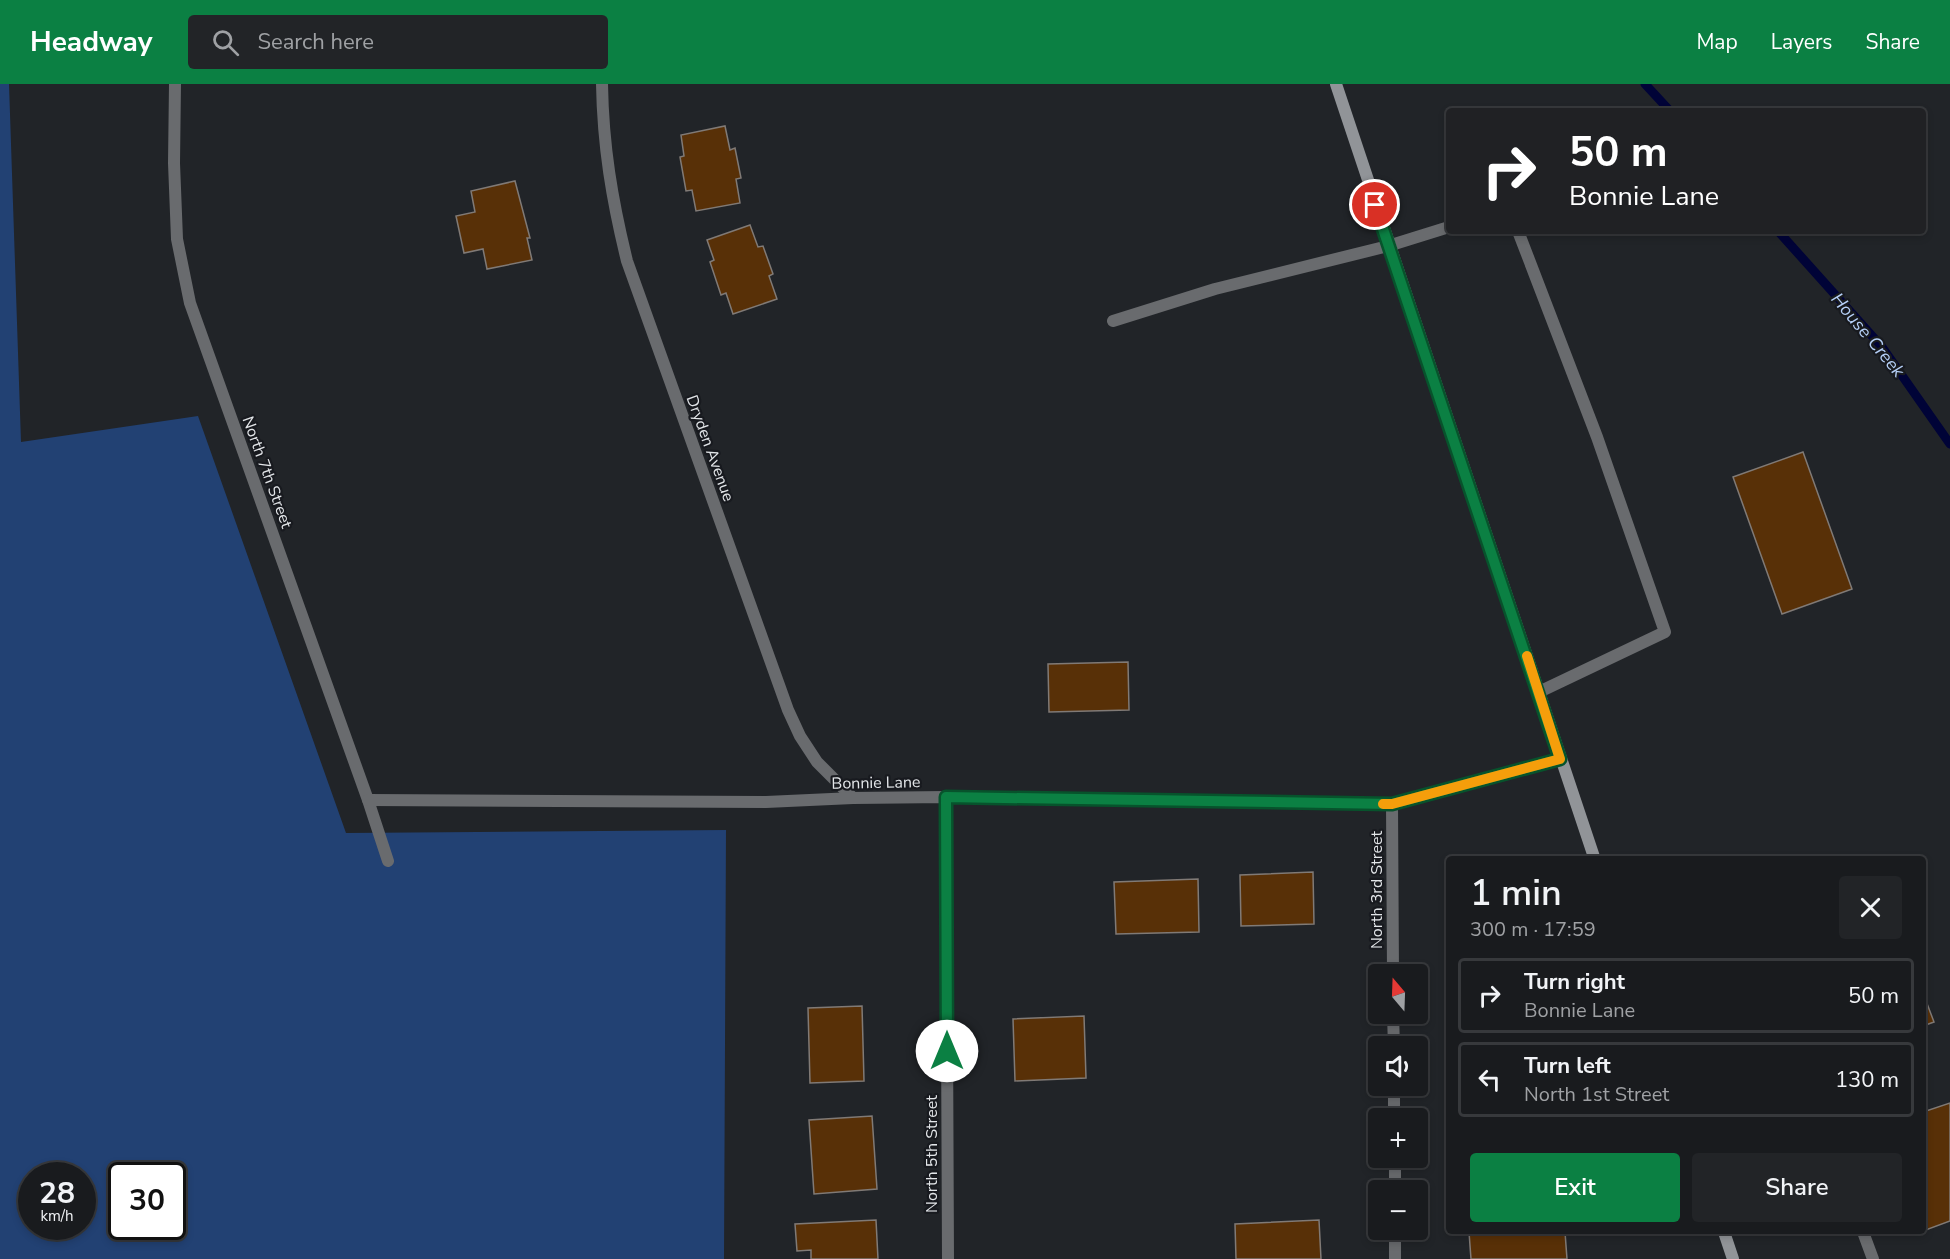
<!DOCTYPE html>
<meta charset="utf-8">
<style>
:root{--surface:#191b1e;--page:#222427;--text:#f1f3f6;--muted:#9fa1a4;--line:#37393c;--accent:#0b8043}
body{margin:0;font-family:"Nunito Sans",sans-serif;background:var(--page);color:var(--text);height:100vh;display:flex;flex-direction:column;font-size:22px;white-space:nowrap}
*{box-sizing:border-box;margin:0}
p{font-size:20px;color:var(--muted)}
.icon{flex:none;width:33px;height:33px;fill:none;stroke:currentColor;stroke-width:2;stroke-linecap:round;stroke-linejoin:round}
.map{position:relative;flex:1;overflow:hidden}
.details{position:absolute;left:1446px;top:772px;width:480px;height:378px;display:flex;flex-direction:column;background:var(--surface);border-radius:6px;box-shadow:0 3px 9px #0003,0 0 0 2px var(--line)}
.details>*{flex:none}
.top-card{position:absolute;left:1446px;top:24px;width:480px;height:126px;border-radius:6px;box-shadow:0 3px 9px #0003,0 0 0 2px var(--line);background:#202124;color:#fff;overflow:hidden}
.needle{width:39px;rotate:341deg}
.tools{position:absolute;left:1368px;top:880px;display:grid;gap:12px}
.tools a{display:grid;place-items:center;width:60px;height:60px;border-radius:6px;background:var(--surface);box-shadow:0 3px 9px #0003,0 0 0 2px var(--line);font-size:30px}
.speed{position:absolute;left:18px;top:1078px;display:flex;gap:12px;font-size:30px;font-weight:700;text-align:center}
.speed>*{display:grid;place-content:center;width:78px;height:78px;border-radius:50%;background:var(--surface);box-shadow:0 3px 9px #0003,0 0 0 2px var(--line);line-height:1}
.speed small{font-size:15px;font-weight:400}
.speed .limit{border:3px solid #111;border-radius:9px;background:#fff;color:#111}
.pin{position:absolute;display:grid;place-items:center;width:51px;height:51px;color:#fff;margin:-26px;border:3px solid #fff;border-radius:50%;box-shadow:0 2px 6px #0007}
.me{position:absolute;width:66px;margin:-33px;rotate:0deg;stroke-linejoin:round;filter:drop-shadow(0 0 4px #0008)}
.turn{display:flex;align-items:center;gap:21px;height:126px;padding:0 24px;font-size:27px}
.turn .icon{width:78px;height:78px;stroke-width:2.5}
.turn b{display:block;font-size:42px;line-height:51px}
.round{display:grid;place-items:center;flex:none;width:63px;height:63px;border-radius:6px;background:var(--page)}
.summary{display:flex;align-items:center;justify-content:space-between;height:102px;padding:0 24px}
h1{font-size:36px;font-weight:600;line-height:45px}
.button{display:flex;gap:12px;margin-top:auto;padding:12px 24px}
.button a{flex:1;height:69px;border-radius:6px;background:var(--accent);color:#fff;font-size:24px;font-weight:600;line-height:69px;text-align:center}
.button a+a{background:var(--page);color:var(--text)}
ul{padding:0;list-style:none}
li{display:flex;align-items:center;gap:18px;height:75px;margin:0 12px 9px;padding:0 12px;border:3px solid var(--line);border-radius:6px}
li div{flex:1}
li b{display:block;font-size:22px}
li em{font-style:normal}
header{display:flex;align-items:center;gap:36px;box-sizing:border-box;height:84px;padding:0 30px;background:var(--accent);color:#fff}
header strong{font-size:28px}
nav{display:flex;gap:33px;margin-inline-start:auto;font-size:21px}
.search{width:420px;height:54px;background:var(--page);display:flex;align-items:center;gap:15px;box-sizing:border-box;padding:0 21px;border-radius:6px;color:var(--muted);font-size:22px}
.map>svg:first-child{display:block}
.green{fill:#224173;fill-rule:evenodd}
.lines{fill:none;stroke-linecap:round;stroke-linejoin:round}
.stream{stroke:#000337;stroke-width:9}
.building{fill:#583007;stroke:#807a76;stroke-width:1.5}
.service{stroke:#696b6e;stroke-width:12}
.minor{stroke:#696b6e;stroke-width:12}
.secondary{stroke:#919498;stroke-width:12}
.route-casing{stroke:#07532c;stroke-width:15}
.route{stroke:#0b8043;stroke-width:10}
.slow{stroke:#f59e0b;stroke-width:10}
.labels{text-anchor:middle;stroke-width:4.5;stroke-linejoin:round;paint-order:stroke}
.street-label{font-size:16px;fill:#e3e6e9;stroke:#181a1f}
.water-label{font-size:18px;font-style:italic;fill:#b5cff7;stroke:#181a1f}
</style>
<header>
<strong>Headway</strong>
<div class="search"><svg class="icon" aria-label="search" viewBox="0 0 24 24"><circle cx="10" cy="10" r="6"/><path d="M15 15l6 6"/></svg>Search here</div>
<nav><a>Map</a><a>Layers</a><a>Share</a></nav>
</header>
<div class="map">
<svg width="1950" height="1175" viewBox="0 0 1950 1175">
<rect width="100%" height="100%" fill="#212428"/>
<path class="green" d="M0 0H9L21 358 198 332 346 749 726 746 724 1175H0ZM32 1092H82V1143H32ZM122 1092H172V1143H122Z"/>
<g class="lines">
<g class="stream">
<polyline points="1645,0 1670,27"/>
<polyline points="1778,147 1882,263 1950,360"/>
</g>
</g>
<g class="building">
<polygon points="725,42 730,66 735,64 741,94 736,95 740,119 696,127 692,106 686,107 680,73 684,72 681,51"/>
<polygon points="515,97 530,154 527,154 532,176 487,185 483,165 464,169 456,132 475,128 471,107"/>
<polygon points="750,141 758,163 763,162 773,190 769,192 777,215 733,230 726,209 721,211 710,178 714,176 707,156"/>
<polygon points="1803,368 1852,505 1782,530 1733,393"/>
<polygon points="1128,578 1129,626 1049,628 1048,580"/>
<polygon points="1313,788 1314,840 1241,842 1240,791"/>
<polygon points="1198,795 1199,848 1116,850 1114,798"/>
<polygon points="1923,909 1934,938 1923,942"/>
<polygon points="862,922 864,997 810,999 808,924"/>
<polygon points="1084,932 1086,994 1015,997 1013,935"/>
<polygon points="1950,1019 1950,1137 1923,1147 1923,1028"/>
<polygon points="872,1032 877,1105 814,1110 809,1036"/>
<polygon points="876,1136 878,1175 811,1175 811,1166 797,1167 795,1140"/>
<polygon points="1319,1136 1321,1175 1236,1175 1235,1140"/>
<polygon points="1469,1148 1565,1148 1567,1175 1471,1175"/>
</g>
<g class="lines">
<g class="service">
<polyline points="1518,147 1597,353 1665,548 1539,608"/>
<polyline points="1113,237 1215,205 1388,162 1449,143"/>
<polyline points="1863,1148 1873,1175"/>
</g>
<g class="minor">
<polyline points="175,0 174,79 177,155 190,219 368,716 388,777"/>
<path d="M602 0C603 62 612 116 627 177L788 626 800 652 817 678 853 714"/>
<polyline points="946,713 948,1175"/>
<polyline points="368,716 766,718 853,714 946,713 1392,720 1560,675"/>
<polyline points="1392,720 1393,891"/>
<polyline points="1393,930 1394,963"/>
<polyline points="1394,1002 1394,1035"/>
<polyline points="1395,1074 1395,1107"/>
<polyline points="1395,1146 1395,1175"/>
</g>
<g class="secondary">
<polyline points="1336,0 1595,776"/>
<polyline points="1724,1148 1733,1175"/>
</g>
</g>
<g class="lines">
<defs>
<polyline id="route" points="947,967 946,713 1392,720 1560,675 1375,121"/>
</defs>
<use href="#route" class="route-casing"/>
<use href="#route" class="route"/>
<polyline class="slow" points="1383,720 1392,720 1560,675 1527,572"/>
</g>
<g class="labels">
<g class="street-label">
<text transform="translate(711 364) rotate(70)" y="6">Dryden Avenue</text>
<text transform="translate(268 388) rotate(70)" y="6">North 7th Street</text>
<text transform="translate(876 698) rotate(-1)" y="6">Bonnie Lane</text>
<text transform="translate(1376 806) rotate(-90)" y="6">North 3rd Street</text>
<text transform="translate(931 1070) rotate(-90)" y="6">North 5th Street</text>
</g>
<g class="water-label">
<text transform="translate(1868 251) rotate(50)" y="6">House Creek</text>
</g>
</g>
</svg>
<div class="tools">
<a><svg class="needle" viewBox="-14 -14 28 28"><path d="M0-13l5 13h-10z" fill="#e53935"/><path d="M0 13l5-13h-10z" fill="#9fa1a4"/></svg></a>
<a><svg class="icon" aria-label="sound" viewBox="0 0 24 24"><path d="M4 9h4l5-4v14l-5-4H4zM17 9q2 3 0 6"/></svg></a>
<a>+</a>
<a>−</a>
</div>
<div class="speed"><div>28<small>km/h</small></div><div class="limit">30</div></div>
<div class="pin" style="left:1375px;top:121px;background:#d93025"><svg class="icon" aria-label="arrive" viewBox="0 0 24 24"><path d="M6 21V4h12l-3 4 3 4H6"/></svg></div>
<svg class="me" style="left:947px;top:967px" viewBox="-20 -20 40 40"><circle r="19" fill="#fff"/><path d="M0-13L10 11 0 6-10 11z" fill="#0b8043"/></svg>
<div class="top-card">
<div class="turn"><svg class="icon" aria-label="right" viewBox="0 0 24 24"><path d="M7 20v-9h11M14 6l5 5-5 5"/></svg><div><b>50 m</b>Bonnie Lane</div></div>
</div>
<section class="details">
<div class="summary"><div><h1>1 min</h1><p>300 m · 17:59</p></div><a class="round"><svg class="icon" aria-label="close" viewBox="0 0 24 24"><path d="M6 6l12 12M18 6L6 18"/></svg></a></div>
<ul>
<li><svg class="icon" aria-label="right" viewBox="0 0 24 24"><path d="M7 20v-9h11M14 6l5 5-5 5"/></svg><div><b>Turn right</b><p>Bonnie Lane</p></div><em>50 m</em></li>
<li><svg class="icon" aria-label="left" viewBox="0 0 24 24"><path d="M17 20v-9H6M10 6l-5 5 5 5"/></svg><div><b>Turn left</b><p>North 1st Street</p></div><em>130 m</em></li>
</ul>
<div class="button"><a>Exit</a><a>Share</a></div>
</section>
</div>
